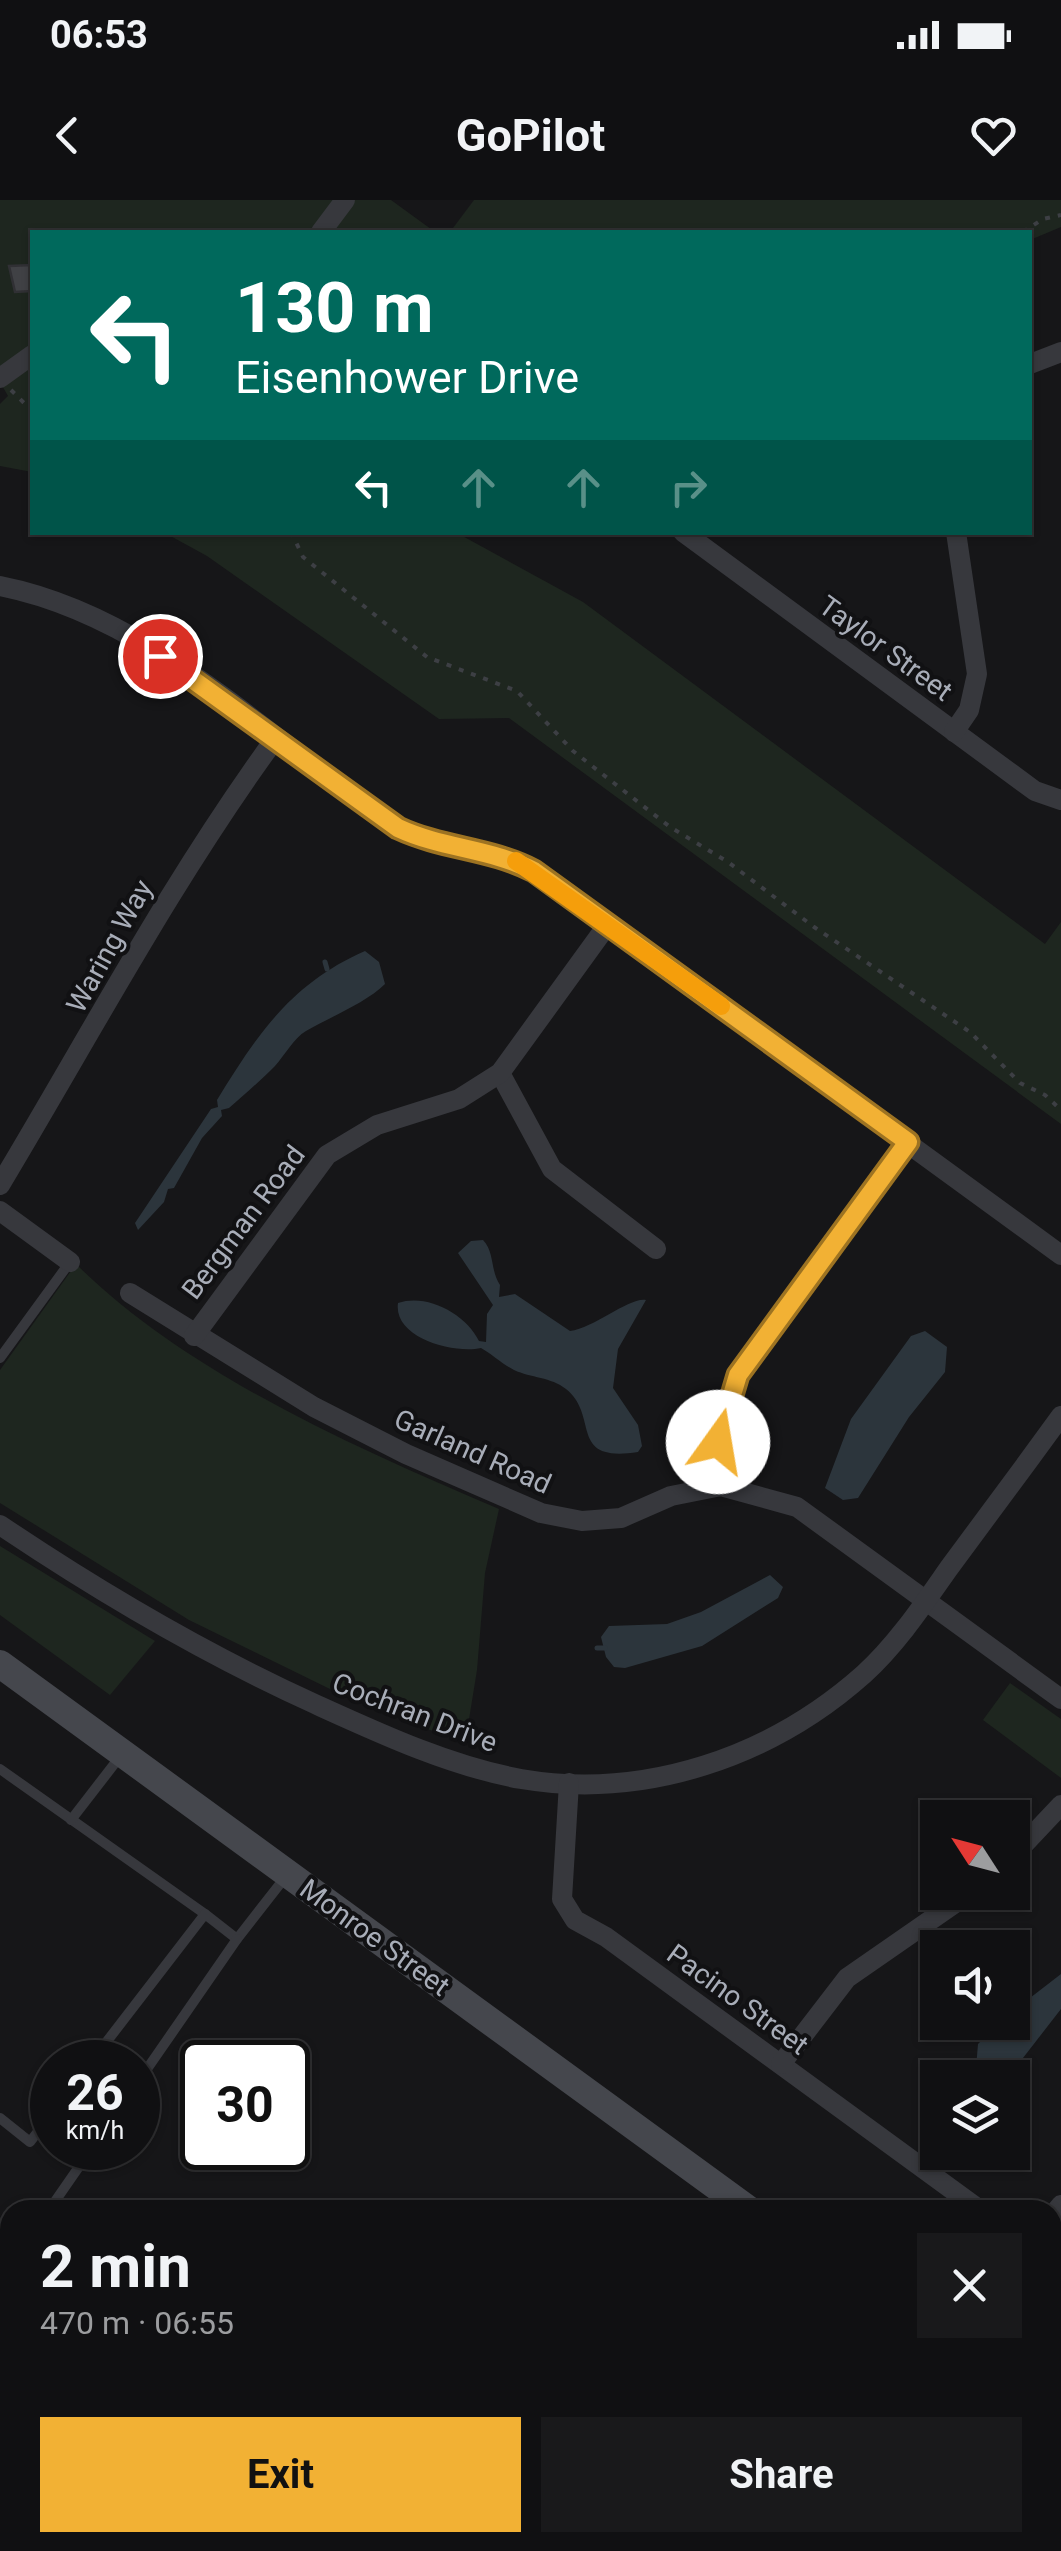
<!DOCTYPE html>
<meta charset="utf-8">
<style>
:root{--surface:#101012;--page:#19191b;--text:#f1f3f6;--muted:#9c9d9f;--line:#303032;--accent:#f2b134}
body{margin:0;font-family:Roboto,sans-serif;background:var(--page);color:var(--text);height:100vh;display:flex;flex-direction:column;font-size:38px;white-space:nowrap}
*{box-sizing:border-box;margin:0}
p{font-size:32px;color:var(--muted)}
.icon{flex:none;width:55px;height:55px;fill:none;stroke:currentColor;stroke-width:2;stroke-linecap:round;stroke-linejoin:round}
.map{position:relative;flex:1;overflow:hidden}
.sheet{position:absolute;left:0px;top:2000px;width:1062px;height:352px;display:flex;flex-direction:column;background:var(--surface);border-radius:30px 30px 0 0;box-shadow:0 2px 8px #0004,0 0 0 2px var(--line)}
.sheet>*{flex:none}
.hud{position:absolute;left:30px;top:30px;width:1002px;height:305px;border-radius:0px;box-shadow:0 2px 8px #0004,0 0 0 2px var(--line);background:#00695c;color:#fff;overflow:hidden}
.needle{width:65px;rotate:306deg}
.controls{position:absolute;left:920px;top:1600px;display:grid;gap:20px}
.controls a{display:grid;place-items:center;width:110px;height:110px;border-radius:0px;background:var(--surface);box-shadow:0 2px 8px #0004,0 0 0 2px var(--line);font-size:50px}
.speed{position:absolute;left:30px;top:1840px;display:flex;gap:20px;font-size:50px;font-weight:700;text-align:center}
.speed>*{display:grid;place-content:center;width:130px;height:130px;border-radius:50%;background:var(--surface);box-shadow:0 2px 8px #0004,0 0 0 2px var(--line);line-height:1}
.speed small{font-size:25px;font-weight:400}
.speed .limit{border:5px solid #111;border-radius:15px;background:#fff;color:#111}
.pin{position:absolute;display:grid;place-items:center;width:85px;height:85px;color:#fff;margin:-42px;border:5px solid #fff;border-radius:50%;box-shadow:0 2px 10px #0007}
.me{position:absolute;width:110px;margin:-55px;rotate:13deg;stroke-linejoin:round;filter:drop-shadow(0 0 8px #0008)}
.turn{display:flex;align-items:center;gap:35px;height:210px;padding:0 40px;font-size:45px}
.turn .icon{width:130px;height:130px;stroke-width:2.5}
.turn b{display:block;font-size:70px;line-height:85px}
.lanes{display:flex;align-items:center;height:95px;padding:0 40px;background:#0003;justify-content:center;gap:50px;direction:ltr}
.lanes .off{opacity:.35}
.round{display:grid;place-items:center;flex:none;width:105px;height:105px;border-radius:0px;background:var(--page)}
.head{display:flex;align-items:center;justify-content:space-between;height:170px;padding:0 40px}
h1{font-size:60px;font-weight:700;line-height:75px}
.cta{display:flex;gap:20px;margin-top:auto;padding:20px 40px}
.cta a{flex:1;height:115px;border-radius:0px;background:var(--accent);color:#111;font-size:40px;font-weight:700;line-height:115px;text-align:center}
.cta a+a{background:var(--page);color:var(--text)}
.status{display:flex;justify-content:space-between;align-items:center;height:70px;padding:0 50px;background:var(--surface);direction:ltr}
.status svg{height:28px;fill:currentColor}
header{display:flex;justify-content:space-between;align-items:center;height:130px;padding:0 40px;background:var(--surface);font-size:45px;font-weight:700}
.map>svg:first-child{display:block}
.green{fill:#1e261f}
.water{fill:#2c353c}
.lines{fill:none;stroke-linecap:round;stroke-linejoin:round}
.stream{stroke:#2c353c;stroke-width:5}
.building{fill:#404145;stroke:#303034;stroke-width:2.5}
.path{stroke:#3d3f44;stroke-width:4;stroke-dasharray:5 8;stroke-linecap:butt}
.service{stroke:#37383d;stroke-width:10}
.minor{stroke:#37383d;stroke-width:20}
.secondary{stroke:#45474d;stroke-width:28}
.route-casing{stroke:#9d7322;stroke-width:25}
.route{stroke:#f2b134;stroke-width:18}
.slow{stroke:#f59e0b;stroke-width:18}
.labels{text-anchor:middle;stroke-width:8;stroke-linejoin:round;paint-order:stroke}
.street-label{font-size:28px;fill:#a8adb8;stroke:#111113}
</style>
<div class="status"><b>06:53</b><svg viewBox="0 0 49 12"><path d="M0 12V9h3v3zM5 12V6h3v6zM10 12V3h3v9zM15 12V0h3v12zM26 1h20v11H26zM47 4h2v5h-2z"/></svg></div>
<header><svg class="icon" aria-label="back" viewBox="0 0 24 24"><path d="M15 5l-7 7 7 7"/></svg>GoPilot<svg class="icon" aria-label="heart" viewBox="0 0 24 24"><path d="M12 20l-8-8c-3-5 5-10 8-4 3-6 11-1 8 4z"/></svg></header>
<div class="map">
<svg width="1061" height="2351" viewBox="0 0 1061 2351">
<rect width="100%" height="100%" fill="#161618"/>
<g class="green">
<polygon points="0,0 391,0 435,32 32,32 32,272 0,266 0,204 8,196 0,182"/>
<polygon points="474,0 1061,0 1061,27 1030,40 1030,32 450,32"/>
<polygon points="165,333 457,333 583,402 1045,744 1061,722 1061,924 509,518 439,519 207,356"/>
<path d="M76 1064C187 1174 356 1248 499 1309L485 1373 477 1470 465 1544 332 1490 189 1420 0 1303V1170Z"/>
<polygon points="0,1346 155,1441 110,1495 0,1415"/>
<polygon points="1010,1483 1061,1519 1061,1578 983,1520"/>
</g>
<g class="water">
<path d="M365 751 379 762 385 784C366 803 328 818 306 831 294 838 284 856 275 866 261 880 244 895 229 908L221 910 222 916 202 938 174 988 168 989 164 1002 138 1030 135 1023 211 909 218 907 217 900C258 833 292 783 365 751Z"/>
<path d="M483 1040C495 1053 490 1070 500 1085L499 1097 515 1094 570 1131C595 1128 629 1097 646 1100L618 1149 613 1188 638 1225 642 1246 638 1252C567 1263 600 1216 566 1189 551 1177 531 1178 514 1170 502 1164 492 1154 481 1148 454 1154 393 1138 398 1103 427 1093 466 1114 479 1141L486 1142 487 1114 493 1105 458 1053 471 1041Z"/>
<polygon points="925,1131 947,1147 945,1172 909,1217 858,1298 843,1300 825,1288 851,1219 911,1136"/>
<polygon points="770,1375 783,1387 778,1398 702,1446 625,1468 614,1467 606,1457 601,1437 609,1426 667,1424 701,1412"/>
<polygon points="1061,1774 1061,1809 1009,1876 985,1876 976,1868 978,1844 999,1823 1012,1822 1013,1811"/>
</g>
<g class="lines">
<g class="stream">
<polyline points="325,762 327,769"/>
<polyline points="597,1448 605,1448"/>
</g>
</g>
<polygon class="building" points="32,65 32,91 15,92 9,66"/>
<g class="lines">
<g class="path">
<polyline points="1023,32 1043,19 1061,15"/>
<polyline points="11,190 32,211"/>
<polyline points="291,332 303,357 427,457 517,491 573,551 670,627 728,662 814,727 970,832 1020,883 1045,895 1061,910"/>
</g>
<g class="service">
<polyline points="0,1158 70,1062"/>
<polyline points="0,1569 205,1714"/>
<polyline points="71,1620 122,1554"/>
<polyline points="91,1862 205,1714 237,1739 287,1675"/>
<polyline points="138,1882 237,1739"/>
<polyline points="0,1918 30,1942 52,1913"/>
<polyline points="49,2010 92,1948"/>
<polyline points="0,2116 10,2124"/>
<polyline points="303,2342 314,2351"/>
<polyline points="715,2342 726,2351"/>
<polyline points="1037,2342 1049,2351"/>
<polyline points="491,2351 498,2342"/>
<polyline points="542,2351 549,2342"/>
<polyline points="788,2351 794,2342"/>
<polyline points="856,2351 862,2342"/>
</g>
<g class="minor">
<polyline points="321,32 345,0"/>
<polyline points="1030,164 1061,152"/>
<polyline points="0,178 32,155"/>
<polyline points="683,332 1035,591 1061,600"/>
<path d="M0 386C153 416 272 543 398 628 442 649 490 648 534 671L1061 1055"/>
<polyline points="954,532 969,510 977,474 956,332"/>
<polyline points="500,873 552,969 656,1049"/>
<path d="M0 985C90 835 172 680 275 539"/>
<polyline points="0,1011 70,1062"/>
<polyline points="130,1093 314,1207 406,1254 541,1313 582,1321 621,1318 671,1296 721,1286 797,1307 1061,1499"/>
<polyline points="194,1136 327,955 377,925 459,899 500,873 608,724"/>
<polyline points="721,1286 719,1242 738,1175 908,942"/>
<path d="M0 1325C101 1393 205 1454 315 1504 381 1534 450 1566 521 1579 645 1600 771 1557 864 1474 897 1444 923 1405 949 1368 986 1318 1024 1267 1061 1216"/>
<polyline points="569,1583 562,1699 575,1720 606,1737 980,2010"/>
<polyline points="1012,1657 1061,1605"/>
<polyline points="781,1864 847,1778 971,1692"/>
<polyline points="1052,2016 1061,2005"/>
<polyline points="1052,2063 1061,2069"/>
</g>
<g class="secondary">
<polyline points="0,1464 749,2010"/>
<polyline points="1052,2231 1061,2237"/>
</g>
</g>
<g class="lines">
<defs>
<path id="route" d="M160 456 398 628C443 649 490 648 534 671L908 942 738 1175 718 1242"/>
</defs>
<use href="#route" class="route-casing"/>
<use href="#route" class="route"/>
<polyline class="slow" points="516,661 721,806"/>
</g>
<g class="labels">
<g class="street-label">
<text transform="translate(886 448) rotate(36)" y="10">Taylor Street</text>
<text transform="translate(109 746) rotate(-61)" y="10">Waring Way</text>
<text transform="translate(243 1022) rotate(-53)" y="10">Bergman Road</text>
<text transform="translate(473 1251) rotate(24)" y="10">Garland Road</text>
<text transform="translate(415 1512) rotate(21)" y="10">Cochran Drive</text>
<text transform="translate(375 1737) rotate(36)" y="10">Monroe Street</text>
<text transform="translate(738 1799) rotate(36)" y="10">Pacino Street</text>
</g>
</g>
</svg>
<div class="controls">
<a><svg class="needle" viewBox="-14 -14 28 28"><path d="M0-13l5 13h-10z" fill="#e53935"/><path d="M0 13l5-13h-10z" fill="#9c9d9f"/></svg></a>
<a><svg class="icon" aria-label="sound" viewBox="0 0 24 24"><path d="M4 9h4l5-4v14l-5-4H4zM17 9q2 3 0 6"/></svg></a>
<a><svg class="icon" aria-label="layers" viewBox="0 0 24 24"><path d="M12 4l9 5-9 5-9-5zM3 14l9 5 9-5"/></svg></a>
</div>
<div class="speed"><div>26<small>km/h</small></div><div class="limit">30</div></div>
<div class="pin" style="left:160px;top:456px;background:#d93025"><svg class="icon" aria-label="arrive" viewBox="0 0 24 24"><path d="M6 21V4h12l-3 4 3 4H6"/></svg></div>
<svg class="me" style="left:718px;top:1242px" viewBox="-20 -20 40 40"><circle r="19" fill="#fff"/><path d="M0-13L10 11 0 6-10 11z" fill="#f2b134"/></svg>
<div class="hud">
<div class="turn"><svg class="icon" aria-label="left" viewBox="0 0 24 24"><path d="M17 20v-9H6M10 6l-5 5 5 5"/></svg><div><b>130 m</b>Eisenhower Drive</div></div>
<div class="lanes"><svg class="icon" aria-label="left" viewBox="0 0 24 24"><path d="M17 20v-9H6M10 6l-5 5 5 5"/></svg><svg class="icon off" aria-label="ahead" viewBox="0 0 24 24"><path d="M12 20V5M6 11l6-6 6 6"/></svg><svg class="icon off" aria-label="ahead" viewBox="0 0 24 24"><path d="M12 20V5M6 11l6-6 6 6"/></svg><svg class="icon off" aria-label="right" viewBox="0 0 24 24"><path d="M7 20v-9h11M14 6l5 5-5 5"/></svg></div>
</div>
<section class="sheet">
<div class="head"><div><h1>2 min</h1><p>470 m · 06:55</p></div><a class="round"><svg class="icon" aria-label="close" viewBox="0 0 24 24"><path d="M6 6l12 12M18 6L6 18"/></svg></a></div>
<div class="cta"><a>Exit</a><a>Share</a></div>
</section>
</div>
